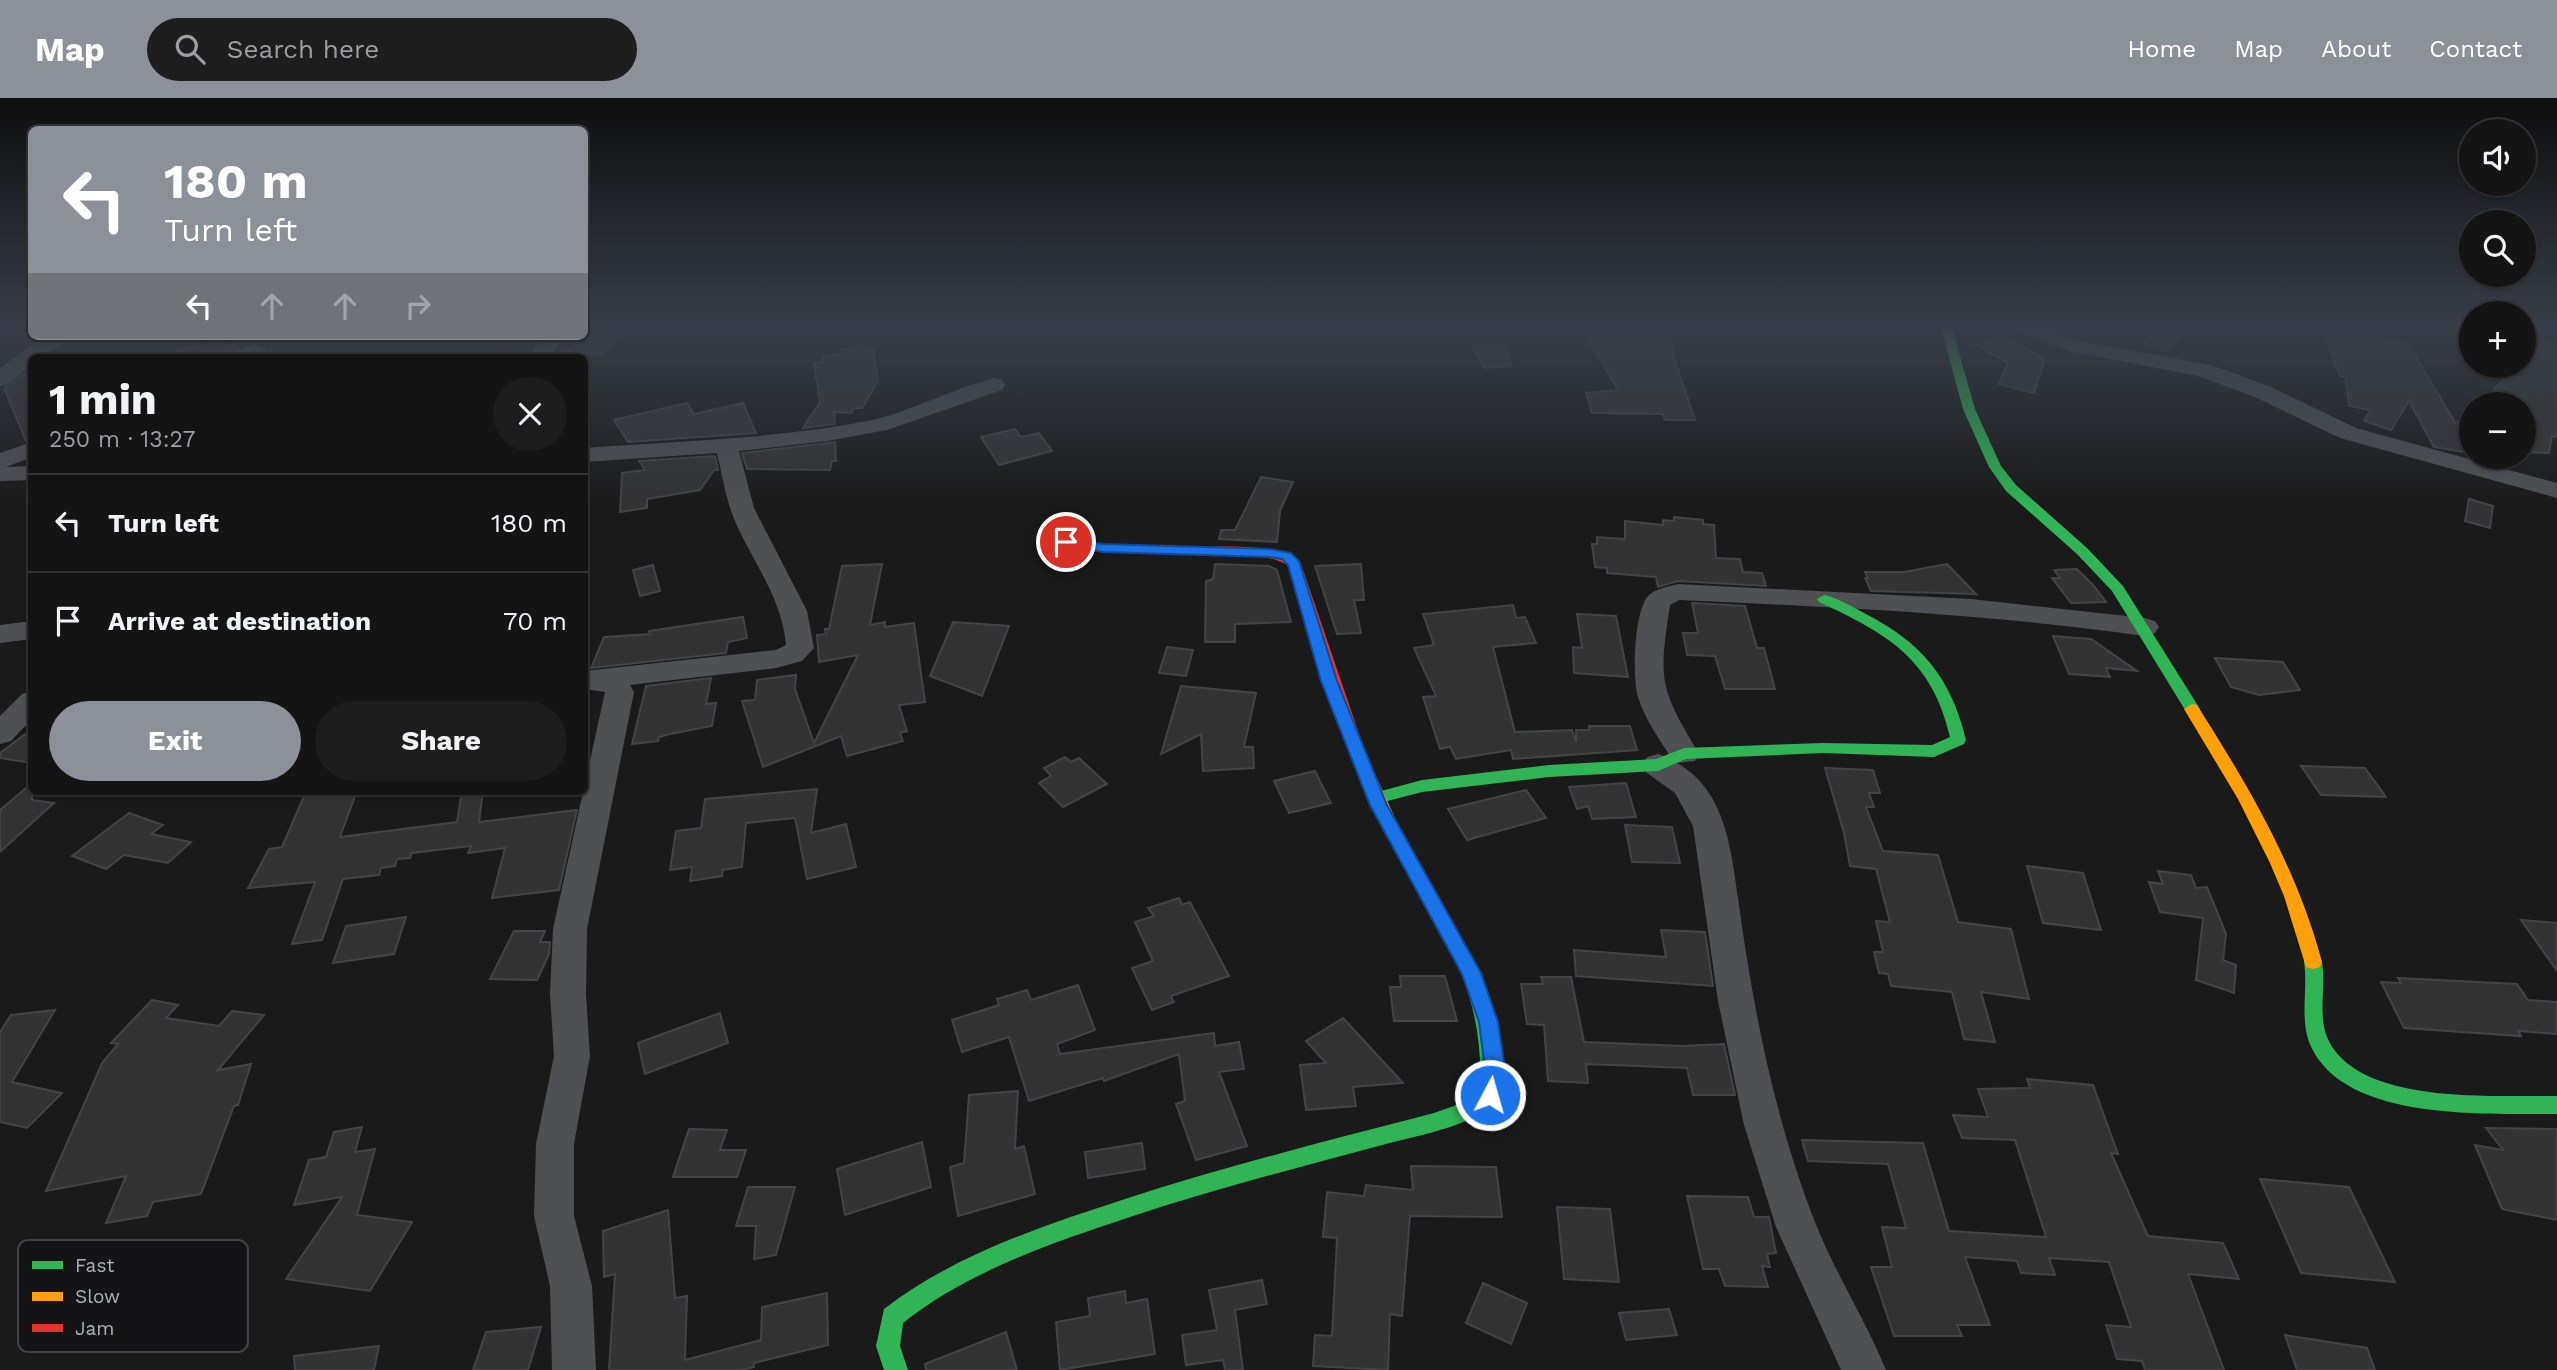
<!DOCTYPE html>
<meta charset="utf-8">
<style>
:root{--surface:#141414;--page:#1d1d1d;--text:#f1f3f6;--muted:#9d9ea0;--line:#333334;--accent:#8c9099}
body{margin:0;font-family:"Work Sans",sans-serif;background:var(--page);color:var(--text);height:100vh;display:flex;flex-direction:column;font-size:26px;white-space:nowrap}
*{box-sizing:border-box;margin:0}
p{font-size:23px;color:var(--muted)}
.icon{flex:none;width:38px;height:38px;fill:none;stroke:currentColor;stroke-width:2;stroke-linecap:round;stroke-linejoin:round}
.map{position:relative;flex:1;overflow:hidden}
.details{position:absolute;left:28px;top:256px;width:560px;height:441px;display:flex;flex-direction:column;background:var(--surface);border-radius:10px;box-shadow:0 2px 5px #0004,0 0 0 2px var(--line)}
.details>*{flex:none}
.guide{position:absolute;left:28px;top:28px;width:560px;height:214px;border-radius:10px;box-shadow:0 2px 5px #0004,0 0 0 2px var(--line);background:#8c9099;color:#fff;overflow:hidden}
.tools{position:absolute;left:2459px;top:21px;display:grid;gap:14px}
.tools a{display:grid;place-items:center;width:77px;height:77px;border-radius:50%;background:var(--surface);box-shadow:0 2px 5px #0004,0 0 0 2px var(--line);font-size:35px}
.pin{position:absolute;display:grid;place-items:center;width:60px;height:60px;color:#fff;margin:-30px;border:4px solid #fff;border-radius:50%;box-shadow:0 2px 7px #0007}
.me{position:absolute;width:77px;margin:-38px;rotate:6deg;stroke-linejoin:round;filter:drop-shadow(0 0 5px #0008)}
.turn{display:flex;align-items:center;gap:24px;height:147px;padding:0 21px;font-size:32px}
.turn .icon{width:91px;height:91px;stroke-width:2.5}
.turn b{display:block;font-size:49px;line-height:60px}
.lanes{display:flex;align-items:center;height:66px;padding:0 21px;background:#0003;justify-content:center;gap:35px;direction:ltr}
.lanes .off{opacity:.35}
.round{display:grid;place-items:center;flex:none;width:74px;height:74px;border-radius:37px;background:var(--page)}
.summary{display:flex;align-items:center;justify-content:space-between;height:119px;padding:0 21px}
h1{font-size:42px;font-weight:700;line-height:52px}
.primary-button{display:flex;gap:14px;margin-top:auto;padding:14px 21px}
.primary-button a{flex:1;height:80px;border-radius:42px;background:var(--accent);color:#fff;font-size:28px;font-weight:700;line-height:80px;text-align:center}
.primary-button a+a{background:var(--page);color:var(--text)}
ul{padding:0;list-style:none}
li{display:flex;align-items:center;gap:21px;height:98px;padding:0 21px;border-top:2px solid var(--line)}
li div{flex:1}
li b{display:block;font-size:26px}
li em{font-style:normal}
header{display:flex;align-items:center;gap:42px;box-sizing:border-box;height:98px;padding:0 35px;background:var(--accent);color:#fff}
header strong{font-size:33px}
nav{display:flex;gap:38px;margin-inline-start:auto;font-size:24px}
.search{width:490px;height:63px;background:var(--page);display:flex;align-items:center;gap:18px;box-sizing:border-box;padding:0 24px;border-radius:38px;color:var(--muted);font-size:26px}
.map>svg:first-child{display:block}
.building{fill:#333334;stroke:#424446;stroke-width:2}
.lines{fill:none;stroke-linecap:round;stroke-linejoin:round}
.street{fill:#4e5053;fill-rule:evenodd}
.fast{fill:#30b455;fill-rule:evenodd}
.slow{fill:#ff9f0a;fill-rule:evenodd}
.jam{fill:#e5322d;fill-rule:evenodd}
.route{fill:#1a73e8;stroke:#114b97;stroke-width:2}
.key{fill:#141416;stroke:#424348;stroke-width:2}
.key-label{font-size:19px;fill:#acb2bb}
</style>
<header>
<strong>Map</strong>
<div class="search"><svg class="icon" aria-label="search" viewBox="0 0 24 24"><circle cx="10" cy="10" r="6"/><path d="M15 15l6 6"/></svg>Search here</div>
<nav><a>Home</a><a>Map</a><a>About</a><a>Contact</a></nav>
</header>
<div class="map">
<svg width="2557" height="1272" viewBox="0 0 2557 1272">
<rect width="100%" height="100%" fill="#1a1a1a"/>
<g class="building">
<polygon points="593,230 631,230 601,257 567,254"/>
<polygon points="1582,230 1630,230 1632,238 1671,238 1674,260 1695,322 1665,322 1663,316 1592,315 1586,295 1618,292"/>
<polygon points="2162,230 2189,230 2168,253 2143,245"/>
<polygon points="2323,233 2408,246 2455,324 2460,324 2471,314 2471,355 2434,349 2409,303 2391,332 2364,323 2371,312 2349,308 2345,278 2340,278"/>
<polygon points="2524,234 2557,249 2557,339 2552,338 2549,355 2524,354 2524,306 2505,306 2494,291 2518,268 2524,268"/>
<polygon points="222,238 238,249 230,253 227,259 170,259 170,256"/>
<polygon points="2006,239 2045,261 2034,295 1999,286 2008,265 1976,247"/>
<polygon points="1504,245 1512,268 1484,270 1472,248"/>
<polygon points="866,248 867,252 873,251 878,283 862,310 854,310 851,315 834,314 835,326 803,330 820,304 814,265 823,264 823,258 843,256 842,251"/>
<polygon points="32,271 32,342 26,343 4,290"/>
<polygon points="687,305 694,316 743,305 756,335 628,344 614,322"/>
<polygon points="1015,331 1021,339 1039,335 1052,353 999,367 981,339"/>
<polygon points="835,344 836,363 832,363 830,372 747,371 742,355"/>
<polygon points="715,358 718,372 714,372 700,392 647,401 647,410 620,414 622,375 645,372 639,363"/>
<polygon points="1261,379 1293,384 1280,413 1277,444 1219,441 1221,432 1235,432"/>
<polygon points="2469,401 2493,408 2490,430 2465,423"/>
<polygon points="1674,419 1703,422 1703,426 1714,427 1716,460 1740,461 1743,474 1762,475 1766,488 1678,483 1658,489 1656,479 1607,475 1607,470 1595,469 1592,446 1597,446 1597,439 1625,441 1625,423 1663,427 1663,422 1674,423"/>
<polygon points="882,466 870,527 885,524 885,529 914,525 925,604 899,607 907,633 900,635 903,643 847,658 841,638 763,669 742,603 755,602 757,582 796,577 795,591 814,645 858,557 819,564 817,537 826,536 825,531 829,531 842,468"/>
<polygon points="1215,466 1269,468 1277,472 1291,524 1235,526 1235,544 1205,544 1206,483 1213,481"/>
<polygon points="1361,466 1364,502 1354,502 1361,535 1337,536 1315,468"/>
<polygon points="1947,466 1976,496 1871,493 1865,480 1868,480 1865,474 1904,474"/>
<polygon points="653,467 660,493 640,498 633,472"/>
<polygon points="2077,471 2093,487 2106,504 2071,505 2052,480 2060,480 2054,472"/>
<polygon points="1692,505 1745,508 1757,550 1764,550 1775,591 1725,591 1715,558 1687,557 1683,535 1698,535"/>
<polygon points="1513,507 1516,520 1525,519 1536,545 1493,549 1515,634 1572,632 1576,644 1576,632 1589,632 1589,628 1630,628 1637,652 1513,661 1511,652 1456,661 1450,649 1440,651 1423,599 1436,598 1414,550 1434,547 1423,516"/>
<polygon points="1577,516 1616,518 1628,579 1574,575 1573,549 1582,550"/>
<polygon points="743,519 747,540 728,544 726,555 591,570 604,539 650,536 649,533"/>
<polygon points="953,524 1009,528 982,598 930,578"/>
<polygon points="2053,538 2091,541 2137,573 2106,570 2110,579 2069,576"/>
<polygon points="1167,549 1193,552 1186,578 1159,575"/>
<polygon points="2215,560 2283,564 2300,592 2259,597 2231,589"/>
<polygon points="711,580 706,606 716,605 712,628 670,636 659,639 658,643 632,646 646,588"/>
<polygon points="1181,588 1256,595 1244,649 1253,649 1254,670 1203,673 1201,636 1161,656"/>
<polygon points="32,631 32,665 0,660 0,655"/>
<polygon points="1065,659 1071,664 1079,660 1107,686 1063,709 1039,685 1051,678 1044,670"/>
<polygon points="2301,668 2365,670 2386,699 2321,697"/>
<polygon points="1825,670 1873,672 1880,695 1869,695 1874,709 1866,709 1883,753 1938,757 1958,824 2011,831 2029,901 1981,894 1995,944 1964,941 1952,894 1891,888 1888,876 1879,875 1874,854 1883,854 1876,823 1890,824 1876,771 1850,768 1844,735"/>
<polygon points="1315,673 1331,705 1289,715 1274,683"/>
<polygon points="32,685 32,702 54,705 0,754 0,712"/>
<polygon points="1626,685 1636,719 1592,721 1588,708 1577,711 1569,689"/>
<polygon points="817,691 811,735 846,726 856,769 807,781 795,720 746,725 742,769 723,772 722,778 690,783 692,769 670,772 676,733 701,730 705,701"/>
<polygon points="1526,692 1546,720 1467,742 1448,711"/>
<polygon points="340,693 357,693 340,739 457,724 462,693 483,693 479,724 577,712 559,792 492,800 505,750 468,755 471,748 412,755 410,760 397,761 395,768 381,770 379,777 343,781 322,842 292,846 315,784 248,790 269,751 282,749 304,698"/>
<polygon points="129,715 163,727 151,736 191,744 168,765 124,757 106,771 72,758"/>
<polygon points="1625,727 1672,729 1680,765 1632,764"/>
<polygon points="2027,768 2083,775 2101,832 2043,825"/>
<polygon points="2158,773 2191,777 2196,790 2207,789 2226,836 2223,862 2236,867 2234,895 2196,882 2203,820 2160,814 2149,784 2163,786"/>
<polygon points="1179,800 1182,807 1190,804 1229,878 1171,898 1174,904 1152,912 1132,870 1153,863 1135,824 1154,818 1148,810"/>
<polygon points="406,819 394,856 333,865 346,828"/>
<polygon points="2521,822 2557,825 2557,873"/>
<polygon points="1661,832 1705,834 1713,888 1576,878 1574,852 1666,859"/>
<polygon points="514,833 545,833 540,844 550,844 549,856 537,882 490,881"/>
<polygon points="1400,878 1445,878 1457,923 1394,923 1390,889 1401,889"/>
<polygon points="1541,879 1571,879 1584,944 1682,948 1724,946 1735,997 1693,997 1687,970 1586,966 1588,985 1548,983 1544,927 1527,926 1521,886 1543,886"/>
<polygon points="2398,880 2517,886 2528,902 2557,904 2557,936 2518,933 2521,938 2404,930 2381,884 2401,885"/>
<polygon points="1078,887 1095,932 1057,946 1060,956 1214,935 1215,948 1239,944 1244,971 1219,974 1247,1048 1196,1062 1176,1006 1185,1003 1179,956 1104,983 1103,980 1029,1003 1009,939 962,954 952,922 999,907 997,901 1027,892 1031,902"/>
<polygon points="152,902 178,907 166,920 219,928 232,913 264,917 218,972 251,966 238,1007 234,1008 201,1096 153,1104 147,1118 106,1125 126,1078 46,1093 102,965 118,946 111,945"/>
<polygon points="55,912 12,984 62,995 27,1030 0,1024 0,934 11,917"/>
<polygon points="720,915 728,945 645,976 638,945"/>
<polygon points="1343,920 1403,985 1353,989 1356,1008 1306,1012 1300,967 1326,965 1306,943"/>
<polygon points="2027,981 2093,987 2118,1056 2111,1055 2148,1138 2223,1145 2239,1181 2188,1176 2224,1272 2145,1272 2142,1263 2117,1261 2106,1227 2131,1229 2109,1164 2049,1160 2055,1177 2021,1175 2017,1163 1965,1159 1990,1227 1957,1227 1962,1238 1894,1238 1871,1169 1892,1169 1882,1129 1906,1130 1888,1066 1808,1063 1802,1042 1923,1045 1949,1133 2046,1139 2015,1042 1962,1040 1953,1017 1988,1019 1978,991 2030,990"/>
<polygon points="1018,993 1015,1051 1024,1048 1035,1096 958,1118 950,1069 964,1065 969,997"/>
<polygon points="362,1029 355,1054 375,1051 357,1117 412,1124 370,1193 286,1181 342,1099 294,1107 309,1062 326,1059 334,1034"/>
<polygon points="2486,1030 2557,1031 2557,1122 2502,1111 2475,1047 2503,1052"/>
<polygon points="689,1031 727,1032 720,1052 746,1052 737,1079 673,1079"/>
<polygon points="922,1044 931,1089 845,1117 837,1071"/>
<polygon points="1142,1045 1145,1071 1088,1080 1085,1054"/>
<polygon points="1411,1068 1496,1069 1502,1119 1410,1118 1402,1218 1390,1216 1388,1272 1313,1268 1315,1237 1332,1238 1337,1140 1323,1139 1327,1094 1364,1098 1366,1087 1413,1092"/>
<polygon points="2260,1081 2349,1089 2395,1184 2301,1175"/>
<polygon points="748,1089 795,1089 776,1157 754,1161 756,1128 736,1128"/>
<polygon points="1687,1098 1748,1099 1754,1119 1769,1119 1776,1155 1767,1156 1770,1169 1762,1168 1768,1189 1725,1188 1719,1171 1703,1171"/>
<polygon points="1557,1109 1610,1111 1619,1184 1564,1181"/>
<polygon points="668,1112 675,1200 687,1198 685,1262 761,1242 762,1209 827,1195 828,1247 754,1265 754,1269 742,1272 609,1272 615,1176 604,1179 603,1133"/>
<polygon points="1262,1182 1267,1206 1235,1212 1243,1272 1225,1272 1223,1262 1186,1267 1182,1237 1217,1232 1209,1192"/>
<polygon points="1483,1185 1527,1205 1511,1246 1466,1225"/>
<polygon points="1125,1193 1126,1205 1147,1201 1155,1256 1060,1272 1056,1224 1090,1218 1088,1200"/>
<polygon points="1669,1211 1677,1237 1626,1242 1619,1215"/>
<polygon points="541,1229 528,1272 473,1272 486,1234"/>
<polygon points="1006,1234 1017,1272 926,1272 925,1266"/>
<polygon points="2285,1237 2367,1250 2375,1272 2297,1272"/>
<polygon points="379,1248 374,1272 295,1272 294,1258"/>
</g>
<g class="lines">
<g class="street">
<polygon points="2017,230 2046,230 2079,243 2211,267 2271,289 2356,330 2557,385 2557,400 2340,340 2255,299 2198,278 2074,254 2020,234"/>
<polygon points="47,238 75,238 41,259 32,259 32,267 8,286 0,288 0,270 35,244"/>
<polygon points="544,238 565,238 550,259 528,259"/>
<polygon points="255,246 266,252 262,256 229,259 232,254"/>
<path d="M994 280 1002 282 1005 287 1002 292 887 332 827 343 739 353 754 410 807 513 814 550 802 563 776 570 630 587 634 594 587 831 586 896 590 958 574 1046V1118L592 1188 596 1272H552L550 1188 534 1118 536 1046 554 958 550 896 553 831 605 594 584 591V573L776 552 786 547C782 502 756 468 737 428 726 404 723 380 717 355L584 364V350C678 343 775 341 867 323 911 314 951 291 994 280Z"/>
<polygon points="32,344 32,359 6,369 32,368 32,382 0,383 0,355"/>
<path d="M1678 486 1971 501 2145 520 2155 523 2159 529 2155 535 2145 538C1990 516 1835 509 1679 502L1670 507C1658 584 1660 590 1699 656L1695 663 1677 665C1725 692 1731 750 1738 800 1753 911 1775 1024 1817 1129 1837 1178 1866 1223 1886 1272H1841L1776 1129 1744 1027 1718 903 1693 728 1675 695 1647 675 1643 667 1647 659 1658 656 1672 661C1660 642 1645 622 1638 599 1632 578 1634 515 1648 498 1656 490 1667 489 1678 486Z"/>
<polygon points="32,523 32,541 0,545 0,527"/>
<polygon points="32,593 32,621 11,643 0,646 0,618 22,596"/>
</g>
<g class="fast">
<polygon points="1941,230 1952,230 1975,311 2001,368 2016,387 2087,450 2123,488 2200,611 2197,615 2187,615 2112,493 2077,456 2006,393 1989,369 1963,311"/>
<polygon points="1066,440 1103,446 1193,449 1200,453 1193,457 1103,454 1061,447 1059,444 1061,441"/>
<path d="M1824 497C1838 500 1851 508 1864 515 1921 544 1951 579 1966 642L1964 646 1934 659 1823 655 1686 661 1658 673 1549 679 1422 694 1376 706 1370 704 1368 700 1370 696 1422 682 1549 667 1656 661 1684 650 1823 645 1932 647 1950 639C1932 561 1888 536 1819 504L1817 501Z"/>
<path d="M2313 857 2320 859 2322 864C2326 888 2318 917 2327 939 2356 1008 2495 997 2557 998V1016C2486 1015 2341 1025 2309 944 2300 919 2308 890 2304 864L2306 859Z"/>
<path d="M1468 863 1475 865C1496 907 1502 951 1500 997 1486 1026 1415 1038 1386 1046 1299 1069 1212 1092 1127 1120 1049 1146 967 1174 903 1225L900 1248 908 1272H884L876 1248 884 1211C954 1157 1042 1128 1125 1101 1227 1068 1330 1042 1434 1015L1465 1004 1480 993C1482 950 1476 910 1459 870L1461 865Z"/>
</g>
<g class="slow">
<path d="M2192 606 2197 607C2249 689 2297 770 2322 864L2320 869 2313 871 2306 869 2284 798 2270 765 2238 701 2184 611Z"/>
<polygon points="1358,650 1366,656 1404,740 1475,865 1477,870 1475,875 1468,877 1461,875 1388,740 1350,656"/>
</g>
<path class="jam" d="M1193 449C1228 449 1268 444 1300 463L1366 656 1364 660H1352L1350 656 1316 557 1289 468C1258 449 1222 463 1188 456L1186 453 1188 450Z"/>
</g>
<linearGradient id="sky" x2="0" y2="1"><stop stop-color="#0e0e0e"/><stop offset="0.56" stop-color="#383e49"/><stop offset="1" stop-color="#383e49" stop-opacity="0"/></linearGradient>
<rect width="2557" height="408" fill="url(#sky)"/>
<polygon class="route" points="1066,440 1103,446 1270,451 1291,455 1299,463 1337,583 1387,707 1481,875 1498,924 1505,971 1497,1003 1490,1006 1483,1003 1480,997 1485,971 1479,924 1462,876 1370,707 1321,583 1288,467 1282,461 1270,459 1103,454 1061,447 1059,444"/>
<rect x="18" y="1142" width="230" height="112" rx="10" class="key"/>
<rect x="32" y="1163" width="31" height="8" fill="#30b455"/>
<rect x="32" y="1194" width="31" height="9" fill="#ff9f0a"/>
<rect x="32" y="1226" width="31" height="8" fill="#e5322d"/>
<g class="key-label">
<text x="75" y="1174">Fast</text>
<text x="75" y="1205">Slow</text>
<text x="75" y="1237">Jam</text>
</g>
</svg>
<div class="tools">
<a><svg class="icon" aria-label="sound" viewBox="0 0 24 24"><path d="M4 9h4l5-4v14l-5-4H4zM17 9q2 3 0 6"/></svg></a>
<a><svg class="icon" aria-label="search" viewBox="0 0 24 24"><circle cx="10" cy="10" r="6"/><path d="M15 15l6 6"/></svg></a>
<a>+</a>
<a>−</a>
</div>
<div class="pin" style="left:1066px;top:444px;background:#d93025"><svg class="icon" aria-label="arrive" viewBox="0 0 24 24"><path d="M6 21V4h12l-3 4 3 4H6"/></svg></div>
<svg class="me" style="left:1490px;top:997px" viewBox="-20 -20 40 40"><circle r="17" fill="#1a73e8" stroke="#fff" stroke-width="3"/><path d="M0-11L8 9 0 5-8 9z" fill="#fff"/></svg>
<div class="guide">
<div class="turn"><svg class="icon" aria-label="left" viewBox="0 0 24 24"><path d="M17 20v-9H6M10 6l-5 5 5 5"/></svg><div><b>180 m</b>Turn left</div></div>
<div class="lanes"><svg class="icon" aria-label="left" viewBox="0 0 24 24"><path d="M17 20v-9H6M10 6l-5 5 5 5"/></svg><svg class="icon off" aria-label="ahead" viewBox="0 0 24 24"><path d="M12 20V5M6 11l6-6 6 6"/></svg><svg class="icon off" aria-label="ahead" viewBox="0 0 24 24"><path d="M12 20V5M6 11l6-6 6 6"/></svg><svg class="icon off" aria-label="right" viewBox="0 0 24 24"><path d="M7 20v-9h11M14 6l5 5-5 5"/></svg></div>
</div>
<section class="details">
<div class="summary"><div><h1>1 min</h1><p>250 m · 13:27</p></div><a class="round"><svg class="icon" aria-label="close" viewBox="0 0 24 24"><path d="M6 6l12 12M18 6L6 18"/></svg></a></div>
<ul>
<li><svg class="icon" aria-label="left" viewBox="0 0 24 24"><path d="M17 20v-9H6M10 6l-5 5 5 5"/></svg><div><b>Turn left</b></div><em>180 m</em></li>
<li><svg class="icon" aria-label="arrive" viewBox="0 0 24 24"><path d="M6 21V4h12l-3 4 3 4H6"/></svg><div><b>Arrive at destination</b></div><em>70 m</em></li>
</ul>
<div class="primary-button"><a>Exit</a><a>Share</a></div>
</section>
</div>
